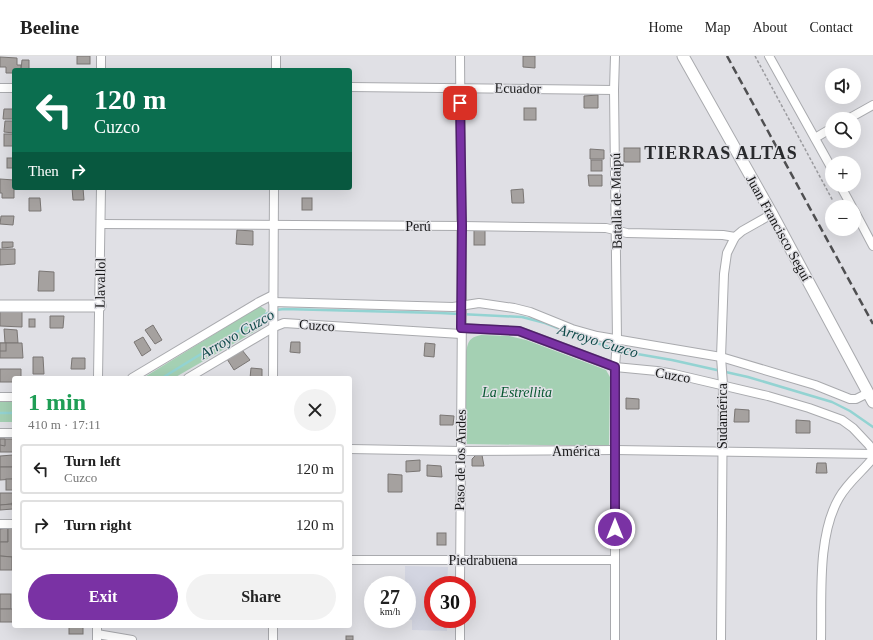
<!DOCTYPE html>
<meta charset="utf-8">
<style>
:root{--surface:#fff;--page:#f2f2f2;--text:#222;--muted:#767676;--line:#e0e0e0;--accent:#7a32a4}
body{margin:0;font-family:Georgia,serif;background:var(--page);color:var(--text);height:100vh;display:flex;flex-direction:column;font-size:15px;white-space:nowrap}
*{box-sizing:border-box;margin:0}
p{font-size:13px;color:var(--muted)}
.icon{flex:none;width:22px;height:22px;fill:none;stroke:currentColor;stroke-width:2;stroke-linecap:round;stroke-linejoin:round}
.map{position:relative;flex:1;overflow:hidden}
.details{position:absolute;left:12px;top:320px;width:340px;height:252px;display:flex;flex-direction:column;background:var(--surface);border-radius:4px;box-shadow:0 4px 16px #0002}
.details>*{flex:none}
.hud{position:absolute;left:12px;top:12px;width:340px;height:122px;border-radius:4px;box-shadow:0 4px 16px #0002;background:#0b6e4f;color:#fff;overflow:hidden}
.fabs{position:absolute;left:825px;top:12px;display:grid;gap:8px}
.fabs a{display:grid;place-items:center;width:36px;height:36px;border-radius:50%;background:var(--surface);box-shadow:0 4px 16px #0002;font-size:20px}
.speed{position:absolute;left:364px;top:520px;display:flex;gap:8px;font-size:20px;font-weight:700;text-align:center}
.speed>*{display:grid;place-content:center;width:52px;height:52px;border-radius:50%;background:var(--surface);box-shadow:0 4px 16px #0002;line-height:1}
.speed small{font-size:10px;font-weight:400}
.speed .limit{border:6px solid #d22;background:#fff;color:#111}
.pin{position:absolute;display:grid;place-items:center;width:34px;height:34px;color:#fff;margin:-17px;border-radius:8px;box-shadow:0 2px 6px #0006}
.me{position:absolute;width:44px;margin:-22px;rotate:0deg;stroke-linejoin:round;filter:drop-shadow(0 0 3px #0008)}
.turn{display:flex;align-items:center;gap:14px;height:84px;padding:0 16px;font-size:18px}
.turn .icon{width:52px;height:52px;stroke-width:2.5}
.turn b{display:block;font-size:28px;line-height:34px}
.then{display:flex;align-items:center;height:38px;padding:0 16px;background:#0003;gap:8px;font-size:15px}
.round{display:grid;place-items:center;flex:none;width:42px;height:42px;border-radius:21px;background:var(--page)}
.summary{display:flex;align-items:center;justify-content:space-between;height:68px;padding:0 16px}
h1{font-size:24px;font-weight:600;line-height:30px;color:#1e9e55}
.button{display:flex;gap:8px;margin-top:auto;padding:8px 16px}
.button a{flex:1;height:46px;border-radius:24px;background:var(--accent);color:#fff;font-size:16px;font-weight:600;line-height:46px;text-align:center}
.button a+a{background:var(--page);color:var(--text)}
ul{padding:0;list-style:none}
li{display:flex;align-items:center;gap:12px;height:50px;margin:0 8px 6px;padding:0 8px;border:2px solid var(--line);border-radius:4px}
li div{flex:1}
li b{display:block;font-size:15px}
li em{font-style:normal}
header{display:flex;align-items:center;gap:24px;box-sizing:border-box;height:56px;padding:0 20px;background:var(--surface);border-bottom:1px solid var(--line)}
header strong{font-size:19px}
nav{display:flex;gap:22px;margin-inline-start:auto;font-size:14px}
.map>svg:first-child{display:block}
.built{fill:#d3d5e1}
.green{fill:#a4d0b3}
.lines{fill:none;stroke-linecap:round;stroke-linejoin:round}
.stream{stroke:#93d3d2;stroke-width:2.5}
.building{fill:#a5a19f;stroke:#7a7674}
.street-casing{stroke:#a9aaae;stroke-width:10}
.secondary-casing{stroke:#a9aaae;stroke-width:13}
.path{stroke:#9b9b9f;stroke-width:1.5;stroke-dasharray:3 2;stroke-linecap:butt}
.street{stroke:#fff;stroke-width:8}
.secondary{stroke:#fff;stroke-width:11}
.rail{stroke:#4f4f51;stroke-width:2.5;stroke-dasharray:8 4;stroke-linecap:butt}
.route-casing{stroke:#4f206b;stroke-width:10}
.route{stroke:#7a32a4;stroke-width:7}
.labels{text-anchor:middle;stroke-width:3;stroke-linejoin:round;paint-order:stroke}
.street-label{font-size:14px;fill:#181819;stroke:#e0e0e5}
.park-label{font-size:14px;font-style:italic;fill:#075731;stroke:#e0e0e5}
.water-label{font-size:15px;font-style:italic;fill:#0f4a4a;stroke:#e0e0e5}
.district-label{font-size:18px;font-weight:bold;letter-spacing:1px;fill:#292a2d;stroke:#e0e0e5}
</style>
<header>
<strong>Beeline</strong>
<nav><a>Home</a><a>Map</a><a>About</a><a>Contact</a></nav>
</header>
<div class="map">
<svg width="873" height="584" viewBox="0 0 873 584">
<rect width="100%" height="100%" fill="#e0e0e5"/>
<polygon class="built" points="405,510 448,511 447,529 433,529 433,563 447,563 447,575 412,574 412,564 405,563 407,563 407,529 405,529"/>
<g class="green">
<polygon points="260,250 266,254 261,272 174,322 143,322"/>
<path d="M481 279 509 280 526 284 606 314 610 321 609 390 464 388 466 295C469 283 470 282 481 279Z"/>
<rect x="0" y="344" width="14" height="22"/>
</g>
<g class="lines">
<g class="stream">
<polyline points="276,254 284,253 440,257 522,261 545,267 594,286 620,295 672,304 748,321 832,346 850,355 873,371"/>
<polyline points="162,322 271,255"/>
<polyline points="0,357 14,357"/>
</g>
</g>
<g class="building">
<rect x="77" y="0" width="13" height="8"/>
<polygon points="523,0 535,0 535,12 523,11"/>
<polygon points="0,1 17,2 17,9 21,9 21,14 14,14 14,17 6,17 6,11 0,11"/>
<polygon points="22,4 29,4 29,14 21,14"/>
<polygon points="598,39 598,52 584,52 584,40"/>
<rect x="524" y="52" width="12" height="12"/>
<polygon points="4,53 14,53 14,63 3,63"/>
<polygon points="5,65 14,65 14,77 4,76"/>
<rect x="4" y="78" width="10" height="12"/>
<rect x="624" y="92" width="16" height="14"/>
<polygon points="590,93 604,94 604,103 590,103"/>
<rect x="7" y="102" width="7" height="10"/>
<rect x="591" y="104" width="11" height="11"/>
<polygon points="588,119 602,119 602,130 589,130"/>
<polygon points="0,123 14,124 14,142 2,142 2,137 0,137"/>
<polygon points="72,132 83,132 84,144 73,144"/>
<polygon points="523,133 524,147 512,147 511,134"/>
<polygon points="29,142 40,142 41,155 29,155"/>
<rect x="302" y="142" width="10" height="12"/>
<polygon points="1,160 14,160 13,169 0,168"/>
<polygon points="237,174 253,175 253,189 236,188"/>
<rect x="474" y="174" width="11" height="15"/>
<polygon points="2,186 13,186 13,191 2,192"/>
<polygon points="0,193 15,193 15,208 0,209"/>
<polygon points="39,215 54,216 54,235 38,235"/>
<polygon points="0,254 22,254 22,271 0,270"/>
<polygon points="50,260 64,260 63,272 50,272"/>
<rect x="29" y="263" width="6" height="8"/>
<polygon points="153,269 162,284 155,288 145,274"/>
<polygon points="4,273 17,274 18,287 5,287"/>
<polygon points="143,281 151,294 142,300 134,286"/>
<polygon points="291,286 300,286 300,297 290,296"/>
<polygon points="0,287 22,287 23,302 0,302"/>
<rect x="0" y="287" width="6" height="8"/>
<polygon points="425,287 435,288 434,301 424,300"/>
<polygon points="242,294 250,304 234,314 227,303"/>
<polygon points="33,301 43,301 44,318 33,318"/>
<polygon points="72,302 85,302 85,313 71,313"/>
<polygon points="251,312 262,313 262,322 250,322"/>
<polygon points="0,313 21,313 21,322 14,322 14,326 0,326"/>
<polygon points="626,342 639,343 639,353 626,353"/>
<polygon points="735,353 749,354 749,366 734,366"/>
<polygon points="440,359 454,360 453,369 440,369"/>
<polygon points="796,364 810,365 810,377 796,377"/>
<rect x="0" y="383" width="14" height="13"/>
<polygon points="0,383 5,383 5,390 0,389"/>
<polygon points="13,399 13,411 0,411 0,400"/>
<polygon points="476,399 482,399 484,410 472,410 472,403"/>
<polygon points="420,404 420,415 406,416 406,405"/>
<polygon points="817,407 826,407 827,417 816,417"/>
<polygon points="427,409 441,410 442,421 427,420"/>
<polygon points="0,411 14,411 14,423 0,424"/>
<polygon points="388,418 402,419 402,436 388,436"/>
<rect x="6" y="423" width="8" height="11"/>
<polygon points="0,437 14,437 12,448 0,449"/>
<polygon points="12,448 13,453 0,454 0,449"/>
<polygon points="8,472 8,486 0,486 0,473"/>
<polygon points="8,472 14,472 14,501 0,500 0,486 8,486"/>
<rect x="437" y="477" width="9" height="12"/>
<polygon points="0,500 12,501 12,514 0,514"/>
<rect x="0" y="538" width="11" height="15"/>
<rect x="0" y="553" width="14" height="13"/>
<rect x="69" y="570" width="14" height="8"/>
<rect x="346" y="580" width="7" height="4"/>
</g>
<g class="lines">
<defs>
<g id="street">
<polyline points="101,0 101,14"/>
<polyline points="276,0 276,14"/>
<polyline points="615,0 614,34 617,284 615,311 615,584"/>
<polyline points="769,0 832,113"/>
<polyline points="350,31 614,34"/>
<polyline points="0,32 14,32"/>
<polyline points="848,63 873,49"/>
<polyline points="815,82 832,72"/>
<polyline points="840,129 852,151"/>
<polyline points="854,154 873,190"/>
<polyline points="101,168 462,170 606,172 627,177 723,179 735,181"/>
<polyline points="273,246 453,251 479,247 514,252 530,256 572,273 597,280 721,301 815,329 850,343 856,343 868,337"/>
<polyline points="461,272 519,275 615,311 657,315 674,318 768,340 809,352 842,364 853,372 869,389 873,395"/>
<polyline points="98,322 101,132"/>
<polyline points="132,322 259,246 273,239"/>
<polyline points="188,322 274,271 284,267 461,278"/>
<polyline points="273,322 274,132"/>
<polyline points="0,341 14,341"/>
<polyline points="0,377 14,377"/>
<polyline points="350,393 461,395 615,394 873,398"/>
<polyline points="0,468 14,468"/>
<polyline points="350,504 615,504"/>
<polyline points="460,529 462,250 460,0"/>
<polyline points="460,563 460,584"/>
<polyline points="97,578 132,584"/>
<polyline points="97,584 97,570"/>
<polyline points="273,584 273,570"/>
<polyline points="721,584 723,329 721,301 724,218 727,197 735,181 742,175 772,158"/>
<path d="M821 584C822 540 817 480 839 442 848 426 862 416 873 402"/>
</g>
<g id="secondary">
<polyline points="683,0 772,158 873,346"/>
<polyline points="0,250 100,250"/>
</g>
</defs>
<use href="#street" class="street-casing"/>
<use href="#secondary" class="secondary-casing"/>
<polyline class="path" points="755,0 833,145"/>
<use href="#street" class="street"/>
<use href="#secondary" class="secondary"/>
<polyline class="rail" points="727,0 873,268"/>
</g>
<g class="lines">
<defs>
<polyline id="route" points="460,47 462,170 461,272 519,275 615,311 615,473"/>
</defs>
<use href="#route" class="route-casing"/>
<use href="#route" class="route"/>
</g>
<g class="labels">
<g class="street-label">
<text transform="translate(518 32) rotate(1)" y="5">Ecuador</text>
<text transform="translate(616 145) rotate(-91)" y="5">Batalla de Maipú</text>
<text x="418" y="175">Perú</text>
<text transform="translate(779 172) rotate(61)" y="5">Juan Francisco Seguí</text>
<text transform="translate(100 227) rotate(-89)" y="5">Llavallol</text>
<text transform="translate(317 269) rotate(4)" y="5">Cuzco</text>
<text transform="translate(673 319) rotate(10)" y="5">Cuzco</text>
<text transform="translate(722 360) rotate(-90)" y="5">Sudamérica</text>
<text x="576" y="400">América</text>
<text transform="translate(460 404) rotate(-89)" y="5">Paso de los Andes</text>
<text x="483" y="509">Piedrabuena</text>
</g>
<g class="park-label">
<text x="517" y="341">La Estrellita</text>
</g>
<g class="water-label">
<text transform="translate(237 278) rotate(-30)" y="5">Arroyo Cuzco</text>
<text transform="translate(598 285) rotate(17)" y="5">Arroyo Cuzco</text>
</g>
<g class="district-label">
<text x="721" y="103">TIERRAS ALTAS</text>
</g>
</g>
</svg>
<div class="fabs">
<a><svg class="icon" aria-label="sound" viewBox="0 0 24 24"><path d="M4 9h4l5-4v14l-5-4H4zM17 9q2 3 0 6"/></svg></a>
<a><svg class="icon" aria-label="search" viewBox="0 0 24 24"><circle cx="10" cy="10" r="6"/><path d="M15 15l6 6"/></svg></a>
<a>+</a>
<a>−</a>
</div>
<div class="speed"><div>27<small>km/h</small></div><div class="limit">30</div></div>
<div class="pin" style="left:460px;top:47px;background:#d93025"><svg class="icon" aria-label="arrive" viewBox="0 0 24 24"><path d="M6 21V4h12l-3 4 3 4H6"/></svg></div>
<svg class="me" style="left:615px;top:473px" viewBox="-20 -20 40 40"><circle r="17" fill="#7a32a4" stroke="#fff" stroke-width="3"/><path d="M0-11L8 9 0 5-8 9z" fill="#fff"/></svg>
<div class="hud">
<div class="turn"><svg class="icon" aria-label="left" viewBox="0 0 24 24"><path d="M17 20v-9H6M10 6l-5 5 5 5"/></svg><div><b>120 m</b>Cuzco</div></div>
<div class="then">Then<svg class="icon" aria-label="right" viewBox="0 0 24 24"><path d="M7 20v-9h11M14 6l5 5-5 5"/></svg></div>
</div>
<section class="details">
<div class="summary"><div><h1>1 min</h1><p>410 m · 17:11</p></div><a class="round"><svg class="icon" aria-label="close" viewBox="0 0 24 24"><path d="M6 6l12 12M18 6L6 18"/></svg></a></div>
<ul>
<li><svg class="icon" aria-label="left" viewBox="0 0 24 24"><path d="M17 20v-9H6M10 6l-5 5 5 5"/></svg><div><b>Turn left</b><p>Cuzco</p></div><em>120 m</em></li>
<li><svg class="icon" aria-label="right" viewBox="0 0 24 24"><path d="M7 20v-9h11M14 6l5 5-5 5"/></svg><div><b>Turn right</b></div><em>120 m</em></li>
</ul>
<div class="button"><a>Exit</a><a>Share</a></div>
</section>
</div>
